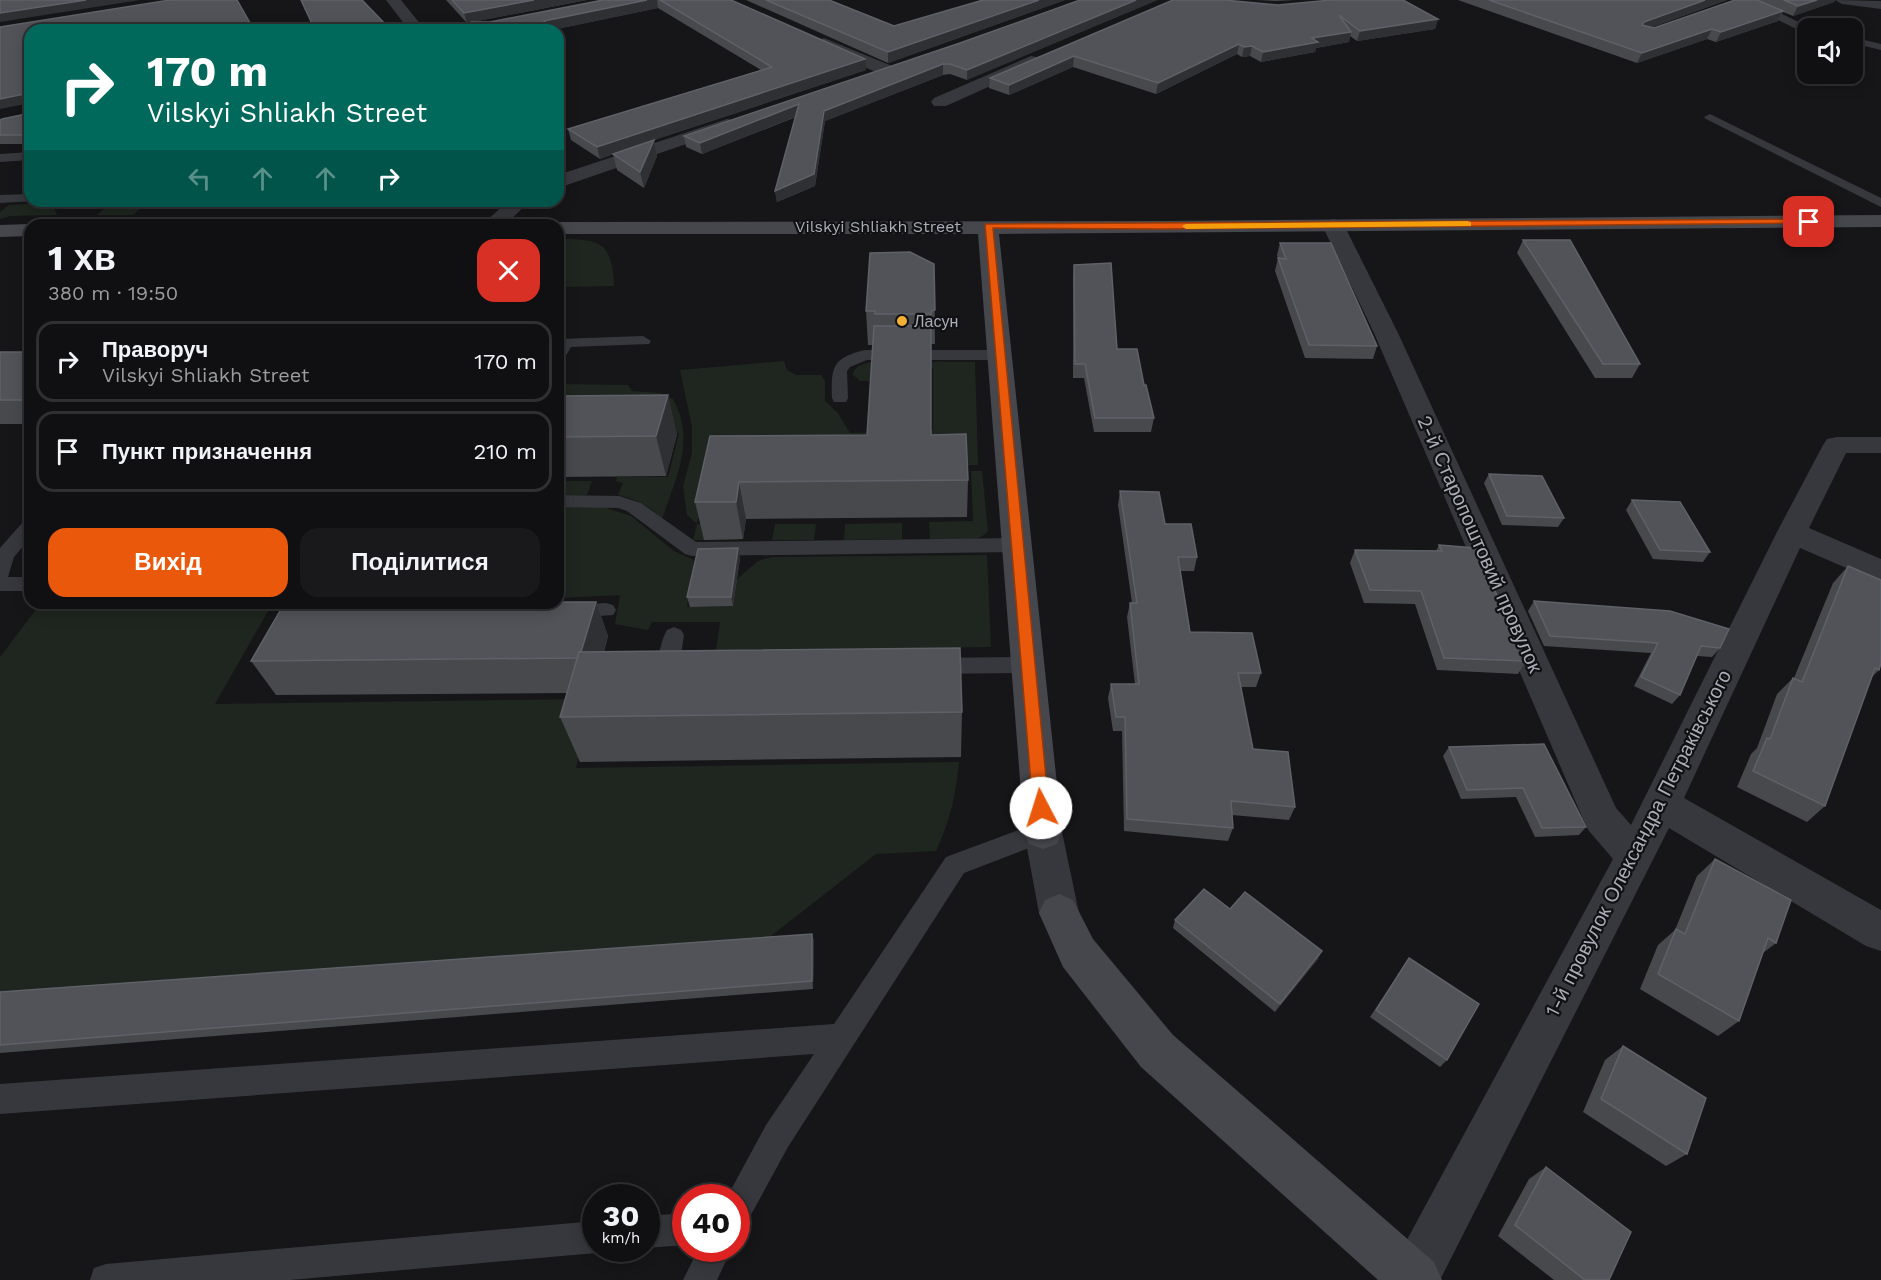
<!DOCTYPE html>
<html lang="uk">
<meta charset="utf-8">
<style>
:root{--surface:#101012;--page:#19191b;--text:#f1f3f6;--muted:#9c9d9f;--line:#303032;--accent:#ea580c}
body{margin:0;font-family:"Work Sans",sans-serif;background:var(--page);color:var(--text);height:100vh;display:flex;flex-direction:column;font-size:22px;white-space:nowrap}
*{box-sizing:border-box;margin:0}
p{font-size:20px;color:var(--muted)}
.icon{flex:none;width:33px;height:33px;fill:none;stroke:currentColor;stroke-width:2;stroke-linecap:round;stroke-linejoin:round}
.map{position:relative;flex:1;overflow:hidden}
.sheet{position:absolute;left:24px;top:219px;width:540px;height:390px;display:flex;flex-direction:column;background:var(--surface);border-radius:18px;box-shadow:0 3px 15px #0003,0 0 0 2px var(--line)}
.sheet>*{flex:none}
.top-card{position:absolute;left:24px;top:24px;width:540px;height:183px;border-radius:18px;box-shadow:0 3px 15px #0003,0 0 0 2px var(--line);background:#00695c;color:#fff;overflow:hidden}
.tools{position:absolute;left:1797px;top:18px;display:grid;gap:12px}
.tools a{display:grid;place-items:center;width:66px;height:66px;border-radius:12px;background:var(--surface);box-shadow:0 3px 15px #0003,0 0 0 2px var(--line);font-size:30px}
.speed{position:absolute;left:582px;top:1184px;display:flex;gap:12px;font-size:30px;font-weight:700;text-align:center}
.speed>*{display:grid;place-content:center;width:78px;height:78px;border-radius:50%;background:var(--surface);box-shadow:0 3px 15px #0003,0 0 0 2px var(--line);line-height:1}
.speed small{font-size:15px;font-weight:400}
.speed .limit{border:9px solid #d22;background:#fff;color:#111}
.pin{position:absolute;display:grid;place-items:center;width:51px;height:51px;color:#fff;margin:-26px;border-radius:12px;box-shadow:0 3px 9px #0006}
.me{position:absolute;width:66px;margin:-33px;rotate:355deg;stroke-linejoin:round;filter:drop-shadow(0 0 4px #0008)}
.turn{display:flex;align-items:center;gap:21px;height:126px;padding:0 24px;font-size:27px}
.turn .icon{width:78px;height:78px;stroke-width:2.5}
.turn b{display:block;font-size:42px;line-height:51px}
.lanes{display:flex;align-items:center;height:57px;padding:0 24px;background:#0003;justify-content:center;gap:30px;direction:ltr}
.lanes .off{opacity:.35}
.round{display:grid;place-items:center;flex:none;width:63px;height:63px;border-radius:18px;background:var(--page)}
.head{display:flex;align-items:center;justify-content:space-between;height:102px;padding:0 24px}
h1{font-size:36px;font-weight:700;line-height:45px}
.button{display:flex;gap:12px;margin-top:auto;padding:12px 24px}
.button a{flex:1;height:69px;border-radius:18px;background:var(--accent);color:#fff;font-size:24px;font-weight:700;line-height:69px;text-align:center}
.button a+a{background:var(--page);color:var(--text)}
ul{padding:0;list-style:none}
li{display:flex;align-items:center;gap:18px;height:81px;margin:0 12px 9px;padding:0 12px;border:3px solid var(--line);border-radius:18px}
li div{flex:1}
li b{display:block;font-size:22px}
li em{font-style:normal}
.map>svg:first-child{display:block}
.green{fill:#1e261f}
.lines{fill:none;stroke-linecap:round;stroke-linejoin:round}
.lane{fill:#37383d;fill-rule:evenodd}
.street{fill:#37383d;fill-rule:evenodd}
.secondary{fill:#45474d;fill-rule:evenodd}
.wall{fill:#47494d}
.shaded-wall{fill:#2f3033}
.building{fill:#525359;stroke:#5f6168;stroke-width:1.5}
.route{fill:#ea580c;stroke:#983908;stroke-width:1.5}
.slow{fill:#f59e0b}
.poi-dot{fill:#f2b134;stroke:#111113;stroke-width:2}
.labels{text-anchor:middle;stroke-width:4.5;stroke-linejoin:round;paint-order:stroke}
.far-street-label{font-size:16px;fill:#a8adb8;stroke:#111113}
.far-poi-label{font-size:16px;fill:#a8adb8;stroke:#111113;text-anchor:start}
.street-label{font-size:20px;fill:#a8adb8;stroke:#111113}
</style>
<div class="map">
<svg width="1881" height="1280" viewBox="0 0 1881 1280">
<rect width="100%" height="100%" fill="#161618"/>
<g class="green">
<polygon points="113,201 149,201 133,215 97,215"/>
<polygon points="52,203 57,215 10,216 0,219 0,212 9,205"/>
<path d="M558 239C600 239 612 241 614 286L558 287Z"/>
<polygon points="784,361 787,370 796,375 821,375 825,381 825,401 838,413 850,433 933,430 933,368 872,369 871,381 860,381 852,374 858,366 873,361 975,362 978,465 709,468 697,524 742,524 739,540 693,540 697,524 687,515 683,486 692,453 692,427 680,370"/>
<path d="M558 384 628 385 632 391 660 393 673 399C696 441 676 477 662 519 650 506 635 499 618 495L623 483 616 481 617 477H668L679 433 558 434Z"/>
<path d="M971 471H982L988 531C977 546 947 539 930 539L929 522 973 521Z"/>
<polygon points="558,481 592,481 587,495 558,495"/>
<polygon points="600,506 631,516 674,551 694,560 687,607 733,606 737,579 758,561 772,557 987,555 991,647 716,651 720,622 652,622 648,630 615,624 620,595 558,598 558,507"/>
<polygon points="902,523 902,539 844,540 845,524"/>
<polygon points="775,524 816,524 814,540 772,540"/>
<path d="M41 603H270L271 606 215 704 592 699 576 768 959 762C956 795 950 821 936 851L876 854 762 943 0 1001V657Z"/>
</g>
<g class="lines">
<g class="lane">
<polygon points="1751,2 1757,2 1811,28 1808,28 1808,34 1804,33 1751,6"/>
<polygon points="1852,37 1881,44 1881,50 1852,43"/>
<polygon points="1710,114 1881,198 1881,207 1706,119 1704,117"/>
<polygon points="30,152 30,160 0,162 0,154"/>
<polygon points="30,194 30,201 34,201 0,203 0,195"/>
<polygon points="643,336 651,341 649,344 571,347 564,359 558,361 559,339"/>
<path d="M865 350H1001L1009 355 1001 360H867L850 367 847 371 848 398 846 402H834L832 398C831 367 832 358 865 350Z"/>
<polygon points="558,495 619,496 641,503 696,542 1019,538 1026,540 1029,545 1026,550 1019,552 692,556 685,554 627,511 618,508 558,507"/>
<polygon points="30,520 30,538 14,557 8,577 30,577 30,591 0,591 0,548 23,522"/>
<polygon points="606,603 613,605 616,610 613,615 571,618 564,616 561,611 564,606"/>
<path d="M674 627 681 630 684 635 680 662 686 664 689 670 686 676 678 678 660 676C655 665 661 640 667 630Z"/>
<polygon points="1030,657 1038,659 1041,665 1038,671 1030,673 931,674 923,672 920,666 923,660 931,658"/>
<polygon points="1043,821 1052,825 1055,832 1052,839 964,873 788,1147 747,1222 736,1226 736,1197 727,1197 766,1125 814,1054 0,1114 0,1084 834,1024 946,857"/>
<polygon points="686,1213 686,1245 646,1248 646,1216"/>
<polygon points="596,1221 596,1248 607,1248 596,1253 290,1280 90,1280 94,1268 106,1264"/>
<polygon points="699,1248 732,1248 717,1280 683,1280"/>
</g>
<g class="street">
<polygon points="386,0 401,0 425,30 409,30"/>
<polygon points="1835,0 1881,1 1881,9 1842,4"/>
<polygon points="824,38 892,66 894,70 886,75 880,74 818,46 816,43 818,40"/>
<polygon points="1031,56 1037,57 1039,61 1037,65 946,106 934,106 931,102 934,98"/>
<polygon points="727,119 733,120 736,124 733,128 558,188 558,175"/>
<polygon points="508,201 530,201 505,225 482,225"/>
<polygon points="1333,219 1340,221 1344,225 1398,333 1616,808 1631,825 1777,532 1823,445 1827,439 1837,437 1881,437 1881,453 1846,453 1809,528 1881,559 1881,583 1800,548 1684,798 1881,910 1881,951 1866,946 1669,828 1440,1280 1389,1280 1388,1278 1396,1260 1613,859 1589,831 1583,819 1374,333 1322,225 1326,221"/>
<polygon points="1043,815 1057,820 1062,832 1079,913 1073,926 1059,932 1045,926 1039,913 1024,832 1029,820"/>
</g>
<g class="secondary">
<polygon points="1881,215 1881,227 999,234 1062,832 1057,844 1043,849 1029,844 1024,832 978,234 558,234 558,225 549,225 558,222 1164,221"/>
<polygon points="30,224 36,225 30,225 30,236 0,237 0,225"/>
<polygon points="1059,894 1073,900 1093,939 1173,1035 1434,1262 1442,1280 1378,1280 1141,1067 1063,967 1039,913 1045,900"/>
</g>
</g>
<g class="wall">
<polygon points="446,0 587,0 467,23"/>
<polygon points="603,0 731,0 866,70 654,140 657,156 644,188 617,170 613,154 600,159 571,140 568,129 761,70 658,8 552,30 475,30 472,22 490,22"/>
<polygon points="746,0 829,0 894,26 983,0 1065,0 888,63"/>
<polygon points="1080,0 967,80 950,74 943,75 825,121 815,186 777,202 775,191 796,117 702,154 686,147 684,136 960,43"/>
<polygon points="1173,0 1438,19 1435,29 1357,41 1350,36 1349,42 1316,48 1315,52 1261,62 1250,56 1242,57 1237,54 1156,94 1073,67 1009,95 989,88 990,78"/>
<polygon points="1256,0 1295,0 1276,1"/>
<polygon points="1458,0 1727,0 1652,27 1654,28 1735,0 1835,0 1834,2 1793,16 1783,12 1778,21 1716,42 1707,39 1637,63"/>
<polygon points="30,30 30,144 0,144 0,120 26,114"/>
<polygon points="1523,240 1640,364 1632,378 1595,378 1517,253"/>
<polygon points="1280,243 1377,346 1373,359 1305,358 1275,271 1278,258 1277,255"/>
<polygon points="934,264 935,344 931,344 931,435 968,480 967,517 746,519 743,539 704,540 695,502 710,436 867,435 873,345 868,345 866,311"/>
<polygon points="1074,265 1117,349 1144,385 1154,418 1151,432 1094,432 1084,378 1073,378 1073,278"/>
<rect x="0" y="352" width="30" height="72"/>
<polygon points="558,396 677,434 666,476 558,477"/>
<polygon points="1489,474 1564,518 1558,527 1502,525 1484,483"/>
<polygon points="1120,491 1165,524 1197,557 1194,571 1180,571 1190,632 1261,673 1256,687 1241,687 1253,749 1295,807 1289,820 1232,815 1233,828 1228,841 1124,831 1122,731 1113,731 1108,698 1111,684 1135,684 1127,617 1130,603 1132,603 1118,505"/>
<polygon points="1632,500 1710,552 1703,562 1653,559 1626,510"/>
<polygon points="1439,545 1526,661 1518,674 1437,670 1415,604 1364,603 1350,563 1355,550 1436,551"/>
<polygon points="740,558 733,606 690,607 687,597"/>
<polygon points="1848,566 1879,670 1872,677 1825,806 1807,822 1737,787 1751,754 1757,748 1777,694 1793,678 1794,678 1833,583"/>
<polygon points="1534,601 1720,648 1712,657 1697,656 1680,695 1672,704 1634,686 1651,653 1544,646 1528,611"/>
<polygon points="596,602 608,636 604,652 962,712 961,757 580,762 560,717 567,693 276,695 251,661"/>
<polygon points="1544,744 1586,827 1579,835 1535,837 1516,797 1461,799 1443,756 1449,747"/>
<polygon points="1715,859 1776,943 1763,953 1739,1021 1718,1036 1640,989 1658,945 1675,930 1697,876"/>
<polygon points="1230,909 1318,959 1275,1012 1173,928 1175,920"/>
<polygon points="812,934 814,942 813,989 0,1053 0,992"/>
<polygon points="1409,958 1447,1060 1440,1067 1370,1017"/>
<polygon points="1623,1046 1687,1154 1666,1166 1583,1112 1605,1060"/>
<polygon points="1546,1167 1609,1280 1554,1280 1498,1236 1529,1179"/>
</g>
<g class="shaded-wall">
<polygon points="86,0 140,0 0,22 0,13"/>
<polygon points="534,0 587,0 467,23 464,13"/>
<polygon points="647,0 657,0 658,8 552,30 529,30 544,21"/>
<polygon points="1039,0 1065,0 888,63 888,52"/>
<polygon points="1136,0 1158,0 967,80 967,70"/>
<polygon points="1705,0 1727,0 1639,32 1644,22"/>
<polygon points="1817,0 1835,0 1834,2 1793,16 1798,6"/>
<polygon points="1783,11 1778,21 1716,42 1721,32"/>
<polygon points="1438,19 1435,29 1357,41 1360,31"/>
<polygon points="1712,29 1707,39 1637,63 1642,53"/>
<polygon points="1351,32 1349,42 1316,48 1315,52 1261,62 1263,52 1312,38"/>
<polygon points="1239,44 1237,54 1156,94 1158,83"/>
<polygon points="1252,46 1250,56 1242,57 1244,47"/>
<polygon points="1074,56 1073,67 1009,95 1009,85"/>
<polygon points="865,59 866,70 654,140 657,156 644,188 640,172 654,140 600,159 597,147"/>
<polygon points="943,64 943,75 825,121 815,186 777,202 775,191 824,111"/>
<polygon points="30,93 30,103 0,109 0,99"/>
<polygon points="799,104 800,115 702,154 700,143"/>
<polygon points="668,395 677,434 666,476 656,436"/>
<polygon points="739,482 746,519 743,539 736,502"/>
<polygon points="738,548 740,558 733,606 731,597"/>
<polygon points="596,602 608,636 592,693 579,658"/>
<polygon points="812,934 814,942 813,989 812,981"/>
<polygon points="1322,951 1318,959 1275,1012 1280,1004"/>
</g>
<g class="building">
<polygon points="0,0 86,0 0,13"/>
<polygon points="170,0 237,0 254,30 30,30 30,93 0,99 0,27"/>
<polygon points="301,0 362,0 391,30 315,30"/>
<polygon points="452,0 534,0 464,13"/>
<polygon points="603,0 647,0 544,21 546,23 536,25 539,28 529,30 479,30 472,22 490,22"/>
<polygon points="660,0 731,0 865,59 597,147 568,129 772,67"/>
<polygon points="766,0 829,0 894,26 983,0 1039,0 888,52"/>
<polygon points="1080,0 1136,0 967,70 950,64 943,64 824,111 814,174 775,191 799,104 700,143 684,136 960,43"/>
<polygon points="1173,0 1224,0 1278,5 1331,0 1403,0 1438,19 1360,31 1339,15 1351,32 1312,38 1318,42 1263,52 1252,46 1244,47 1239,44 1158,83 1074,56 1009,85 990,78"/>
<polygon points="1489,0 1705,0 1644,22 1642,25 1654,28 1735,0 1757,0 1783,11 1721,32 1712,29 1642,53"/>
<polygon points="1784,0 1817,0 1798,6"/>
<polygon points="30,99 30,135 0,135 0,120 2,119 26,114 27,102"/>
<polygon points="654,140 640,172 613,154"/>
<polygon points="1523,240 1570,240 1640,364 1603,364"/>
<polygon points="1280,243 1331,243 1377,346 1309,345 1278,258 1286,259"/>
<polygon points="910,252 934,264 935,310 931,311 931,314 875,314 875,311 866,311 870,253"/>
<polygon points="1111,263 1117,349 1137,349 1144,385 1146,385 1154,418 1095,418 1085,364 1075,364 1074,265"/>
<polygon points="874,326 931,326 931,435 966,434 968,480 739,482 736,502 695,502 710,436 867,435"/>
<rect x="0" y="352" width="30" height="48"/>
<polygon points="668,395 656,436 558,437 558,396"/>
<polygon points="1489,474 1542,476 1564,518 1507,516"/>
<polygon points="1120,491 1159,492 1165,524 1191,524 1197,557 1178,557 1190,632 1252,633 1261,673 1238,673 1253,749 1288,752 1295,807 1231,801 1233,828 1127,819 1125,717 1116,717 1111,684 1139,684 1130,603 1137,603"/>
<polygon points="1632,500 1680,502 1710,552 1660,550"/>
<polygon points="1439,545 1476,548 1526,661 1444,658 1421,591 1370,590 1355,550 1442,551"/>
<polygon points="738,548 731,597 687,597 698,549"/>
<polygon points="1848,566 1881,580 1881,663 1879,670 1875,668 1825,806 1753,771 1767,738 1770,739 1793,678 1802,682"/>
<polygon points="1534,601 1670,611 1729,629 1720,648 1701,646 1680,695 1641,677 1658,643 1550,636"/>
<polygon points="558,602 596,602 581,652 579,652 577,658 251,661 284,604 558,603"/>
<polygon points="960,648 962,712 560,717 579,652"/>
<polygon points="1544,744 1586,827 1542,828 1523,788 1467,790 1449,747"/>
<polygon points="1715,859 1791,900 1776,943 1768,938 1739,1021 1658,974 1676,929 1685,934"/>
<polygon points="1204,889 1230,909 1245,892 1322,951 1280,1004 1175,920"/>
<polygon points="812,934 812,981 0,1045 0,992"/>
<polygon points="1409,958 1479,1004 1447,1060 1376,1010"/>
<polygon points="1623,1046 1706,1098 1687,1154 1601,1099"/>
<polygon points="1546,1167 1631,1232 1609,1280 1585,1280 1515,1225"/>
</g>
<polygon class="route" points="1809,219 1814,222 1813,223 1164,229 993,228 1049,808 1047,813 1041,815 1036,813 1033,808 985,224"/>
<polygon class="slow" points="1467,221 1471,222 1471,226 1186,229 1182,226 1186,224"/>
<circle class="poi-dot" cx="902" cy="321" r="6"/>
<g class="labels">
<g class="far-street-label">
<text x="878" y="232">Vilskyi Shliakh Street</text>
</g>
<g class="far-poi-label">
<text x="914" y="327">Ласун</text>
</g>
<g class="street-label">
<text transform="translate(1480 544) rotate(66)" y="7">2-й Старопоштовий провулок</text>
<text transform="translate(1638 843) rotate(-63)" y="7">1-й провулок Олександра Петраківського</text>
</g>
</g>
</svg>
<div class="tools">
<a><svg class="icon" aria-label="sound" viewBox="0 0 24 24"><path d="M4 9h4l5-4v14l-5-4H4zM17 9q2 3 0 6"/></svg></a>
</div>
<div class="speed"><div>30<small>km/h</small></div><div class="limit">40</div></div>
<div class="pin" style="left:1809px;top:222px;background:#d93025"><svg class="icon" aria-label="arrive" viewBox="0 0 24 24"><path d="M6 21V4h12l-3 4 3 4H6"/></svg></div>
<svg class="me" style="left:1041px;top:808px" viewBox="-20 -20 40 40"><circle r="19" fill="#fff"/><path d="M0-13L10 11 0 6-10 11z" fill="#ea580c"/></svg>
<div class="top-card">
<div class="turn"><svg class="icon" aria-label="right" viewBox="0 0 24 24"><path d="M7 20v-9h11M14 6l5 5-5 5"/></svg><div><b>170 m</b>Vilskyi Shliakh Street</div></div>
<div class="lanes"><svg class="icon off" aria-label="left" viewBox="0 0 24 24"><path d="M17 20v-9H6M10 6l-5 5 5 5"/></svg><svg class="icon off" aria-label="ahead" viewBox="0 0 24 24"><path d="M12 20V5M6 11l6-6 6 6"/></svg><svg class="icon off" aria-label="ahead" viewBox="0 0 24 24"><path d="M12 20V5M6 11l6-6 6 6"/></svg><svg class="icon" aria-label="right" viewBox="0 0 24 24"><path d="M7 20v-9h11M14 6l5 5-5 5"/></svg></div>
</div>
<section class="sheet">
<div class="head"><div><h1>1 хв</h1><p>380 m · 19:50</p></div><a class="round" style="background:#d93025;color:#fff"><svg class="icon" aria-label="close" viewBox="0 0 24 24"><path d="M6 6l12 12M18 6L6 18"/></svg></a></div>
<ul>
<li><svg class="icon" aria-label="right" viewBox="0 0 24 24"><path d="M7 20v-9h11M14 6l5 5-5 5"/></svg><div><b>Праворуч</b><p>Vilskyi Shliakh Street</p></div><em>170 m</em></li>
<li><svg class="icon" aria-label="arrive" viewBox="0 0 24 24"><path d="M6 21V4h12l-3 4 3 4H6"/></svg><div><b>Пункт призначення</b></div><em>210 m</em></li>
</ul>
<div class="button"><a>Вихід</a><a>Поділитися</a></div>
</section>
</div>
